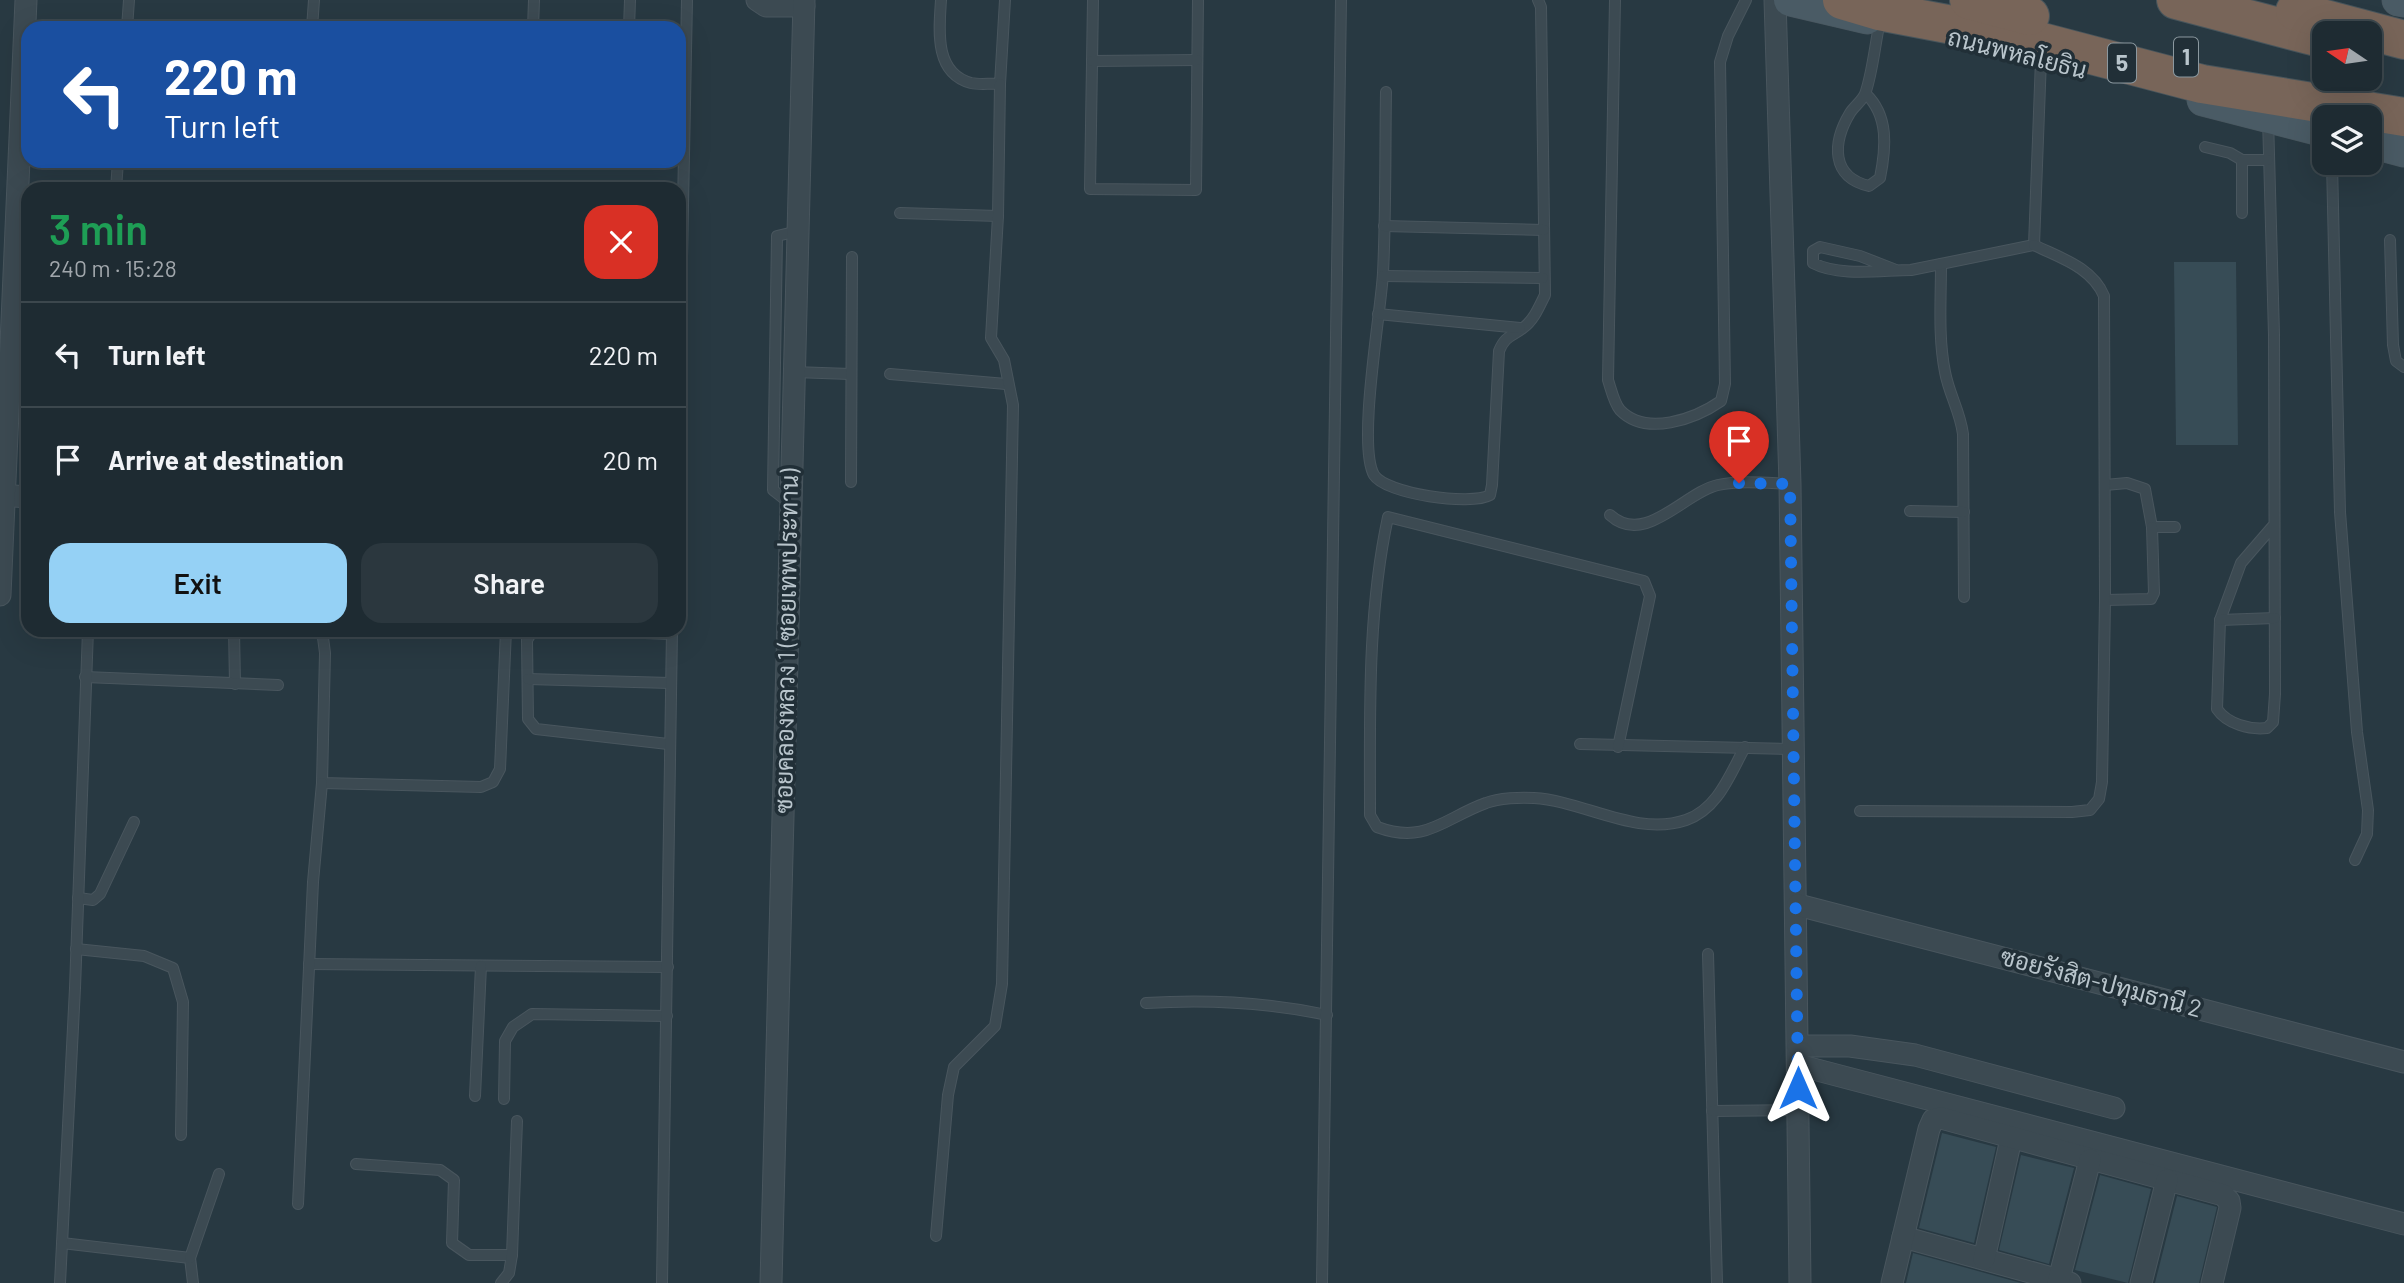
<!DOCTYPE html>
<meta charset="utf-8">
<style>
:root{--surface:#1e2b32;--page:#2b373e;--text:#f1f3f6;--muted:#a1a7ac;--line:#3c474d;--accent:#95d1f5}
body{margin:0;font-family:Barlow,Sarabun,sans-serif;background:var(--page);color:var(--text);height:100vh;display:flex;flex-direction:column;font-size:26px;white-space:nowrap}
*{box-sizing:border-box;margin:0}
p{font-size:23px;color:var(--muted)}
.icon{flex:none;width:38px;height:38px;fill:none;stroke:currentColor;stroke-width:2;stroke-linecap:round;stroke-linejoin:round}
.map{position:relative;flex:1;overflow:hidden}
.side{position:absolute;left:21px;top:182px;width:665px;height:455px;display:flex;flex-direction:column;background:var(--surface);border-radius:21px;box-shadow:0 7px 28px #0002,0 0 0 2px var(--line)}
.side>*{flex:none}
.guide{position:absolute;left:21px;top:21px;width:665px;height:147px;border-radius:21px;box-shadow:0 7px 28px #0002,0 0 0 2px var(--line);background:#1a4fa0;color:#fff;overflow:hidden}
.needle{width:46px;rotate:283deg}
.controls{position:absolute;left:2312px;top:21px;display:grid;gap:14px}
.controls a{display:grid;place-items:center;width:70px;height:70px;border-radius:14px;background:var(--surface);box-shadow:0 7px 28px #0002,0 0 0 2px var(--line);font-size:35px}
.pin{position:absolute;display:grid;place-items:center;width:60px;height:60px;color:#fff;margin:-72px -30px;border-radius:50% 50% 50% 0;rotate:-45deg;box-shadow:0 0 7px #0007}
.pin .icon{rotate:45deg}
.me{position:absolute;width:77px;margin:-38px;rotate:0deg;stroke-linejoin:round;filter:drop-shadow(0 0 5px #0008)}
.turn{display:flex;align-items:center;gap:24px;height:147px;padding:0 28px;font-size:32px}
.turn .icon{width:91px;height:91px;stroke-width:2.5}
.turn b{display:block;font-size:49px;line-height:60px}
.round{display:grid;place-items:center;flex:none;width:74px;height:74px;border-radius:21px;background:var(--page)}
.headline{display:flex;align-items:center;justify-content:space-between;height:119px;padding:0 28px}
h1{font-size:42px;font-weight:600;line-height:52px;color:#1e9e55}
.cta{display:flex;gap:14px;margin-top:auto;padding:14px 28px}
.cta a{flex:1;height:80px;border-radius:21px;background:var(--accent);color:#111;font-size:28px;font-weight:600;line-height:80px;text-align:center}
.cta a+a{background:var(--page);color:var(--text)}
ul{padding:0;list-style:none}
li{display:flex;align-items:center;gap:21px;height:105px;padding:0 28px;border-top:2px solid var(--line)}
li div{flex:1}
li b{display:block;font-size:26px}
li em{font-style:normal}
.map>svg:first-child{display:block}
.building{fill:#374c56}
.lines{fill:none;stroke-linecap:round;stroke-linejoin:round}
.lane-casing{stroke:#49565e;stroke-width:12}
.street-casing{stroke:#49565e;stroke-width:23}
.secondary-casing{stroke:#49565e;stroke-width:33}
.highway-casing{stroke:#47555c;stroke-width:40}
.lane{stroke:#3c4a52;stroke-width:10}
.street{stroke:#3c4a52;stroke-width:21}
.secondary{stroke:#4a5b65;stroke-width:32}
.highway{stroke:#786559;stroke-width:38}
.route{stroke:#1a73e8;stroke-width:12;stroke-dasharray:0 21.6}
.labels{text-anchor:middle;stroke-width:7;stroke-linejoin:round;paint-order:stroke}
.shield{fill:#212f37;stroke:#8b989f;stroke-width:2}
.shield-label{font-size:23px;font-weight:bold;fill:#b9c5cc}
.street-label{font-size:24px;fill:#b9c5cc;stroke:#212f37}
</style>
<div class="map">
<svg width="2404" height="1283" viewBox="0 0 2404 1283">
<rect width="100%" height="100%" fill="#283942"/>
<g class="building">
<polygon points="2174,262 2236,262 2238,445 2176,445"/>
<polygon points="1942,1133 1996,1147 1974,1243 1919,1228"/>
<polygon points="2021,1155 2074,1168 2049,1264 1999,1250"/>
<polygon points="2100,1175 2151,1189 2128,1283 2075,1270"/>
<polygon points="2177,1196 2217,1207 2199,1283 2155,1283"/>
<polygon points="1913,1253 2021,1283 1906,1283"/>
</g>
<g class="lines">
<defs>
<g id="lane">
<path d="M941 0C939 30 934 73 971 83 980 85 991 83 1000 84L1005 0"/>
<polyline points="1093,0 1090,189 1196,190 1198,0"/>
<path d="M1615 0 1608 380C1611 389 1614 403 1620 410 1646 437 1695 419 1721 401L1725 384 1720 62 1728 36 1746 0"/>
<polyline points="127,28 129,0"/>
<polyline points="312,28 314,0"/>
<polyline points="533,28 534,0"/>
<polyline points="629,28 630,0"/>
<polyline points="1092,61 1197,60"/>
<path d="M1386 92C1385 152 1386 213 1383 273 1381 312 1357 445 1374 475 1386 494 1471 506 1490 495L1492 485 1499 351C1505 336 1511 337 1523 328 1534 320 1539 307 1545 295L1541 7 1538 0"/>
<path d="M1866 94C1889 116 1886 148 1880 178L1869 186C1831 177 1832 143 1850 113 1855 105 1864 100 1866 91 1873 69 1875 44 1880 21"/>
<path d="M2268 118 2274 335 2275 694 2273 722 2267 728C2250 730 2227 724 2217 709L2220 620 2241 563 2273 526"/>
<polyline points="2205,147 2230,153 2242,160"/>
<polyline points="2332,163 2340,512 2357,732 2368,810 2367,834 2355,860"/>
<polyline points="116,189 118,161"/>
<polyline points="900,213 998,216"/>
<polyline points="2242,213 2242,160 2268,160"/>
<polyline points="1384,226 1544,230"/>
<polyline points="2390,240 2393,345 2396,361 2404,367"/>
<path d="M1941 264C1941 300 1938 337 1945 372 1949 394 1960 411 1963 434L1964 597"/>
<path d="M1896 270 1860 256 1820 247 1813 251V263C1839 277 1882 270 1911 270L2034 245 2041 59"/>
<polyline points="1383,276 1543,278"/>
<polyline points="1378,314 1520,328"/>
<polyline points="794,372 850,374"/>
<polyline points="890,374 1006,384"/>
<polyline points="679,412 687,0"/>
<polyline points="851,482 852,257"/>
<polyline points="2105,485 2127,483 2145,489 2152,527 2175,527"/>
<polyline points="791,504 773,490 777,236 798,231"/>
<polyline points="1910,511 1964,512"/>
<path d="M1610 515C1645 547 1685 492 1718 485 1741 480 1767 483 1790 484"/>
<polyline points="2105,600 2151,599 2154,593 2152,527"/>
<polyline points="2220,620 2275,618"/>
<polyline points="234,630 235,684"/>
<polyline points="322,630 325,653 322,783 481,787 493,782 500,769 506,630"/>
<polyline points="539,630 532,632 527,640 528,719 536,729 668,744"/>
<polyline points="564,630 672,634"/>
<polyline points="85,677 278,685"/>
<polyline points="528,679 670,683"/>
<polyline points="1580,744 1793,749"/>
<path d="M1618 747 1650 596 1644 581 1388 517C1367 614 1370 717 1370 815L1377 827C1426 845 1444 818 1486 803 1499 798 1521 797 1534 798 1584 801 1636 837 1686 820 1718 809 1730 774 1745 747"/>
<path d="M1860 811 2072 812 2090 810 2099 799 2102 782 2105 600 2104 296C2092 267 2060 258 2034 245"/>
<polyline points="78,898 93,900 100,894 134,822"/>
<polyline points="76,949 144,956 173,968 183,1002 181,1135"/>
<polyline points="1708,954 1717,1283"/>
<polyline points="309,964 668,967"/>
<path d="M1146 1003C1208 999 1266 1002 1327 1015"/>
<polyline points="475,1096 481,966"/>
<polyline points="504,1099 505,1041 513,1027 532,1014 667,1016"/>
<polyline points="1712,1111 1798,1110"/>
<polyline points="356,1164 440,1170 454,1180 452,1243 469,1255 512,1255"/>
<polyline points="298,1204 313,882 322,783"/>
<polyline points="936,1236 948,1095 954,1067 995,1026 1002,984 1013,405 1004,360 991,338 998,216 1000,84"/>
<polyline points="62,1243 190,1258 193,1283"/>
<polyline points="190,1258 219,1174"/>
<polyline points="60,1283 75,988 88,630"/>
<polyline points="501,1283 509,1273 512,1255 517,1121"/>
<polyline points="662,1283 672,630"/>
<polyline points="1322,1283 1341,0"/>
</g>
<g id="street">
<polyline points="757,0 766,6 804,6"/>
<polyline points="1775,0 1790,484 1800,1283"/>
<polyline points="0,495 28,497"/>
<polyline points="0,595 26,0"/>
<polyline points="1798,905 2404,1062"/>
<polyline points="1798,1046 1850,1046 1915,1055 2114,1108"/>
<polyline points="1798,1065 2404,1224"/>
<polyline points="1903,1237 2070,1283"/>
<polyline points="1984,1259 2011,1139"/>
<polyline points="771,1283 804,0"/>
<polyline points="1892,1283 1929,1129 1933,1120 1941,1118 2223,1195 2229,1201 2230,1208 2212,1283"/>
<polyline points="2058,1283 2090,1160"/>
<polyline points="2141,1283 2167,1180"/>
</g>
<g id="secondary">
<polyline points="1790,0 1867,18"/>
<polyline points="2398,0 2404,1"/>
<polyline points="2203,100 2324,131"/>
<polyline points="2370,142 2404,151"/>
</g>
<g id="highway">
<polyline points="1842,0 1879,11 2042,42 2202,84 2404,117"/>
<polyline points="1969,0 2030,16"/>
<polyline points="2176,0 2324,39"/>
<polyline points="2295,11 2404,40"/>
</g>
</defs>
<use href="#lane" class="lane-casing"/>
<use href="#street" class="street-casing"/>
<use href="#secondary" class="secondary-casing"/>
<use href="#highway" class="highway-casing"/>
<use href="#lane" class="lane"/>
<use href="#street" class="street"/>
<use href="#secondary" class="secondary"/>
<use href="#highway" class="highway"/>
</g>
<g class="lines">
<polyline class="route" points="1739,483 1790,484 1798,1088"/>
</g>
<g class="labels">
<g class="shield">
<rect x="2174" y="37.5" width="24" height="39" rx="5"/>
<rect x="2108" y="43.5" width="28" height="39" rx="5"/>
</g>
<g class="shield-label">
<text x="2186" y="65">1</text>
<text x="2122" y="71">5</text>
</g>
<g class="street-label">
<text transform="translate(2017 54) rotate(14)" y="8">ถนนพหลโยธิน</text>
<text transform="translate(787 641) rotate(-89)" y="8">ซอยคลองหลวง 1 (ซอยเทพประทาน)</text>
<text transform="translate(2101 983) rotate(15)" y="8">ซอยรังสิต-ปทุมธานี 2</text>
</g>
</g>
</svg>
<div class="controls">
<a><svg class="needle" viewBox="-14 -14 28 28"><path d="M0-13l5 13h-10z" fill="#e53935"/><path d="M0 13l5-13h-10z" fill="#a1a7ac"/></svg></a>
<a><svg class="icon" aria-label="layers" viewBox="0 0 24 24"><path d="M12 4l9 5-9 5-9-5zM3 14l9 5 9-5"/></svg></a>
</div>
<div class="pin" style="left:1739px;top:483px;background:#d93025"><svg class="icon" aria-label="arrive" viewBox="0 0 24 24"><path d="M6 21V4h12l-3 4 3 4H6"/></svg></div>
<svg class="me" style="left:1798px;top:1088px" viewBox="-20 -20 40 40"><path d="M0-17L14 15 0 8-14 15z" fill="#1a73e8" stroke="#fff" stroke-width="4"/></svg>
<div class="guide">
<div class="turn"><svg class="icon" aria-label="left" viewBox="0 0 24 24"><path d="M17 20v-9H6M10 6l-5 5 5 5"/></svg><div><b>220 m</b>Turn left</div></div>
</div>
<section class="side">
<div class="headline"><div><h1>3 min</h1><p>240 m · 15:28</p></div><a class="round" style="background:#d93025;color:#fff"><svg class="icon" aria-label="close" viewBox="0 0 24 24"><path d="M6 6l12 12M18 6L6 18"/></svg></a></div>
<ul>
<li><svg class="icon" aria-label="left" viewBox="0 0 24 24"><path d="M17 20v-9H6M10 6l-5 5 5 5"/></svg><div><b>Turn left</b></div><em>220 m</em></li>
<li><svg class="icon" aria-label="arrive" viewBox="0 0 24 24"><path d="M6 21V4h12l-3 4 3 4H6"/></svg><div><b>Arrive at destination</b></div><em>20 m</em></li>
</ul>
<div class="cta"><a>Exit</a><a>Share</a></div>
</section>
</div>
